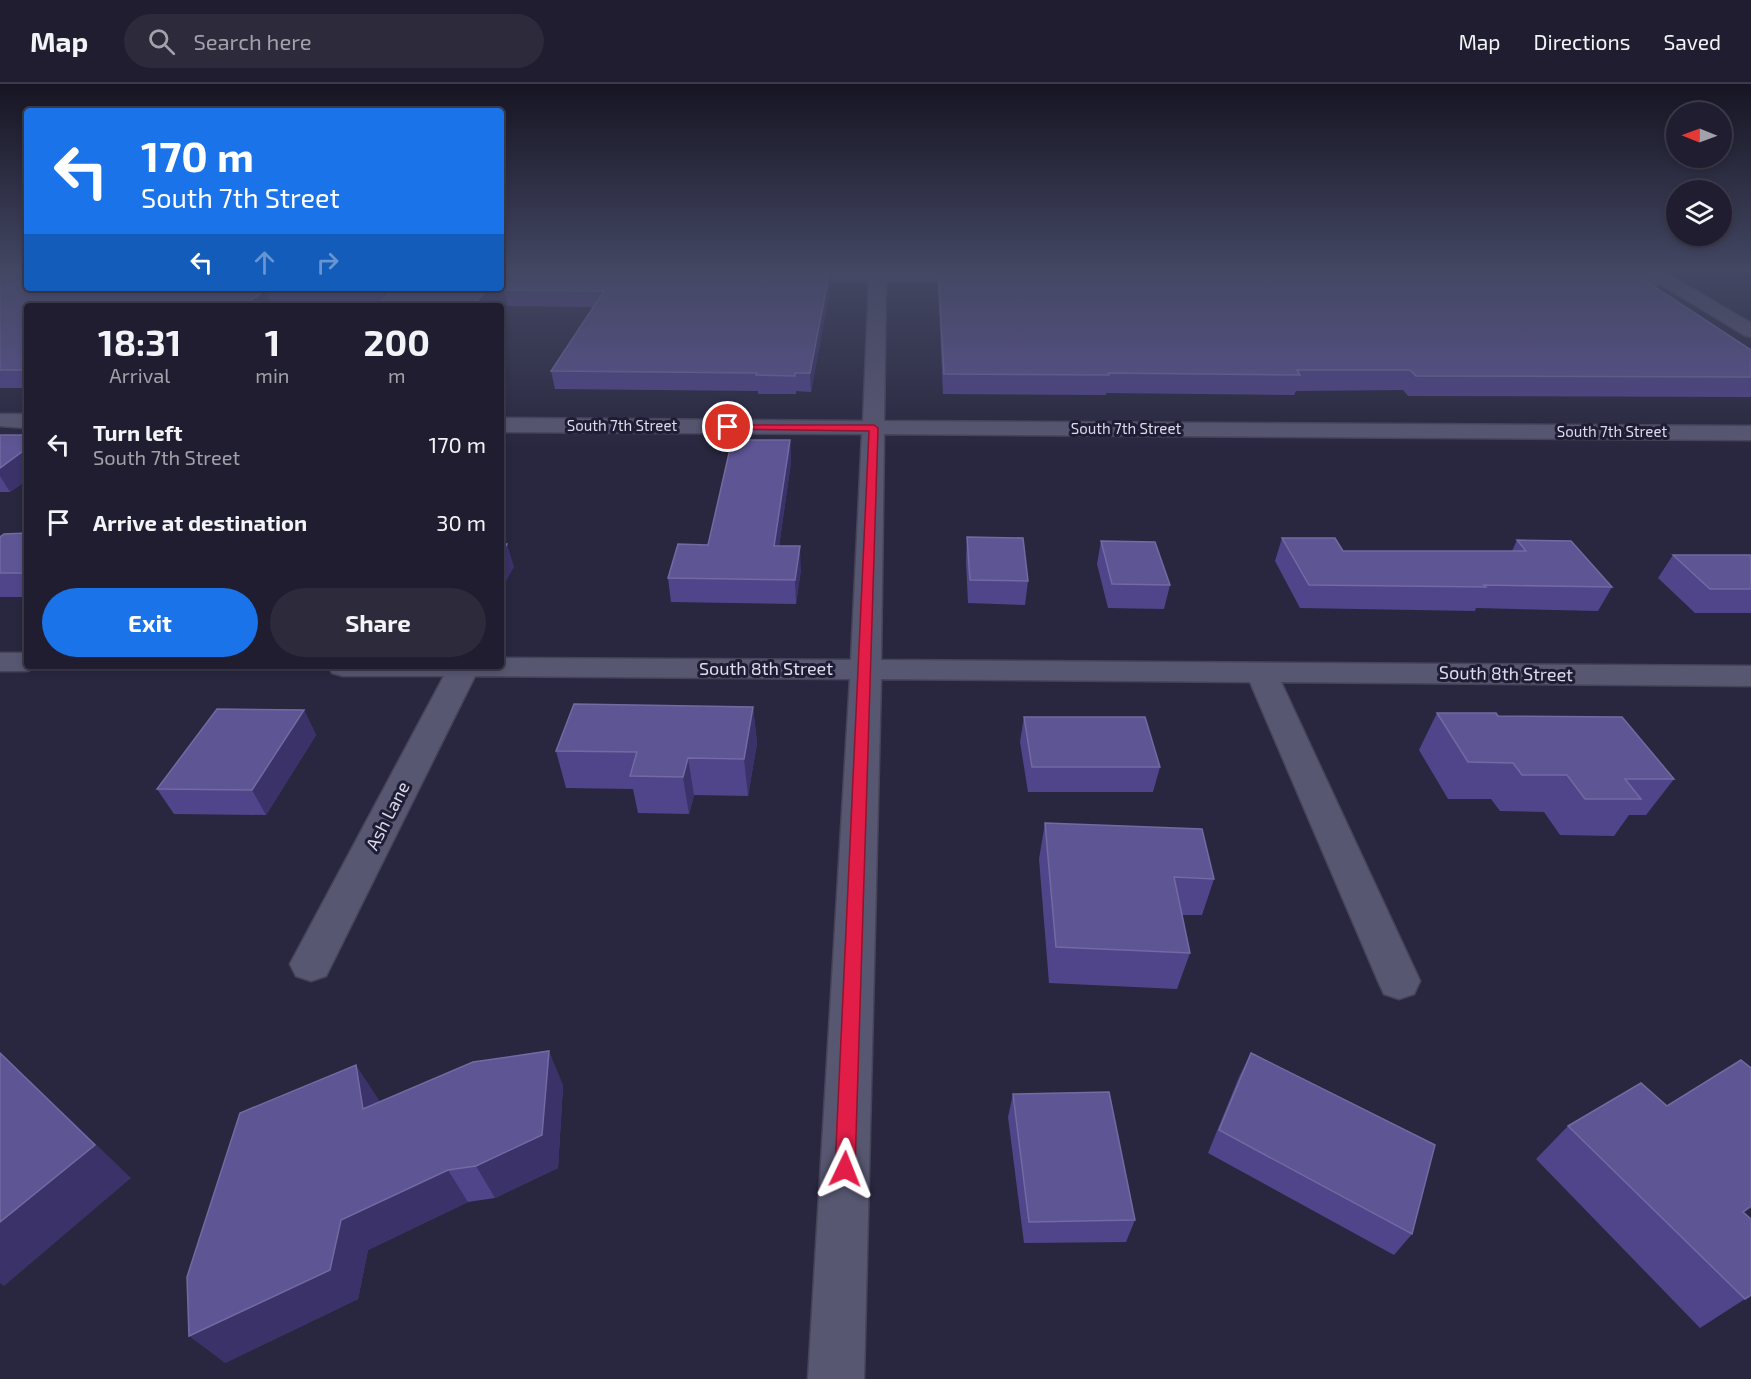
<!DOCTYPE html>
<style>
:root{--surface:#1f1d2f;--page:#2c2a3b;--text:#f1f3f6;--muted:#a1a2aa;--line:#3c3b4b;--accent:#1a73e8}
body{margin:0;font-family:"Exo 2",sans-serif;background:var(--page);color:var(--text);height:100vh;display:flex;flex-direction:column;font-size:22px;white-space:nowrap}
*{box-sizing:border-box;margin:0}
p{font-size:20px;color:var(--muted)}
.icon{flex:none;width:33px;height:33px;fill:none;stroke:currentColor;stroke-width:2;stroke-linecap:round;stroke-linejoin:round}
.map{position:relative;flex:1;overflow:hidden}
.drawer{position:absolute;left:24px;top:219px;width:480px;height:366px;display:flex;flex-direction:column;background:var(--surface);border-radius:6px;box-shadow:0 3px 9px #0003,0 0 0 2px var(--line)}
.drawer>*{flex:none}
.guide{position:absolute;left:24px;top:24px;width:480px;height:183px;border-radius:6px;box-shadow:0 3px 9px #0003,0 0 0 2px var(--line);background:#1a73e8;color:#fff;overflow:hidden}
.needle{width:39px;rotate:271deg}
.fabs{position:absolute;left:1666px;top:18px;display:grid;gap:12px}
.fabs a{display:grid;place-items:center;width:66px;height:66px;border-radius:50%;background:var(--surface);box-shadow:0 3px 9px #0003,0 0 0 2px var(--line);font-size:30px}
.pin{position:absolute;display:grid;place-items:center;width:51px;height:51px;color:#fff;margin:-26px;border:3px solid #fff;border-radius:50%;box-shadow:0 2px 6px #0007}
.me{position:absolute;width:66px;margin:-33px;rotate:2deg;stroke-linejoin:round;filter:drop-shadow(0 0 4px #0008)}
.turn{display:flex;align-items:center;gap:21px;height:126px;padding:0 18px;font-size:27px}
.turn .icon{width:78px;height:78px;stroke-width:2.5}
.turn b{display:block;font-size:42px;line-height:51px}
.lanes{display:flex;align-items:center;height:57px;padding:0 18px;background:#0003;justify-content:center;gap:30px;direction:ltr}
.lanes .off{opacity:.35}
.eta{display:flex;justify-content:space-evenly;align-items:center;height:102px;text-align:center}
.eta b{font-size:36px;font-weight:700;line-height:42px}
.action{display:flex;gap:12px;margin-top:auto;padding:12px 18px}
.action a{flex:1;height:69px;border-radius:36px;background:var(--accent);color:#fff;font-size:24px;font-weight:700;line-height:69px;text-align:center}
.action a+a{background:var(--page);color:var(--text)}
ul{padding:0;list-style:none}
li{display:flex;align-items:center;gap:18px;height:78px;padding:0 18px}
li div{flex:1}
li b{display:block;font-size:22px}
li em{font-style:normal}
header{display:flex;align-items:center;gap:36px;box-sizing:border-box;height:84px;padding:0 30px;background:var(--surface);border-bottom:2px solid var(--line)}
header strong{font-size:28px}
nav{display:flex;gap:33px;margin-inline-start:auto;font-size:21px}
.search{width:420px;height:54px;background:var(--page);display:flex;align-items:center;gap:15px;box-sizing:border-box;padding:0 21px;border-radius:33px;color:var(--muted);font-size:22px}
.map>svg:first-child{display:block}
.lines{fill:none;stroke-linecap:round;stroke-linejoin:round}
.minor-casing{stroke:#464458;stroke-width:3}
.minor{fill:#585772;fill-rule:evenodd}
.wall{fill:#50458a}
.shaded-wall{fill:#3a3268}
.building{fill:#5e5595;stroke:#726aa2;stroke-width:1.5}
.route{fill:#e11d48;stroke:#92132f;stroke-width:1.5}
.labels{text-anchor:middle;stroke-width:6;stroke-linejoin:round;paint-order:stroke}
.far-street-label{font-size:15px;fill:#dbdbeb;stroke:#1f1d35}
.street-label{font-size:18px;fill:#dbdbeb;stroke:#1f1d35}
</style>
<header>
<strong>Map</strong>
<div class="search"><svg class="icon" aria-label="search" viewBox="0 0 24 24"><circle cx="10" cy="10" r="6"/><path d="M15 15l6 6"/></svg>Search here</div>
<nav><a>Map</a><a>Directions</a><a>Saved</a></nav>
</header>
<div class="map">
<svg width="1751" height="1295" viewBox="0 0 1751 1295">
<rect width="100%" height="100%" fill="#29273f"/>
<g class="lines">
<defs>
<g id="minor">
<polygon points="870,185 886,185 886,188 982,188 990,193 982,198 886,197 884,337 1751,342 1751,356 884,350 881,576 1751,582 1751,602 1281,598 1420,897 1414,910 1399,915 1384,910 1378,897 1250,598 881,595 864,1295 808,1295 850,595 475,592 326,892 311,897 296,892 290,880 444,592 343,592 332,589 328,582 501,582 501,574 851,576 862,350 501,348 501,334 863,337 869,197 785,197 777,192 785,187 870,188"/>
<polygon points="1639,185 1659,185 1751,239 1751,253 1744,251 1662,201 1601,200 1593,195 1601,190 1645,191"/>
<polygon points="0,330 27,330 27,344 0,342"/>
<polygon points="0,569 27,569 27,582 40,582 27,587 0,587"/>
</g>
</defs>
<use href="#minor" class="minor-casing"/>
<use href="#minor" class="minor"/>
</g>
<g class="wall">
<polygon points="0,185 831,185 831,199 811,308 796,307 796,310 758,310 758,307 555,305 551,287 593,223 508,222 27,222 27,304 0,304"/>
<polygon points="938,185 1751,266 1751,313 1408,312 1403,306 1296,307 1294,311 1106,309 1106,311 943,310 938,200"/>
<polygon points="0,351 27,351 27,396 10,408 0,408"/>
<polygon points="790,356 791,378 779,462 801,485 796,520 671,518 668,494 708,461"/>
<polygon points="27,449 27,513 0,513 0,453"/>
<polygon points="967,453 1028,497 1025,521 968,519 966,477"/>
<polygon points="1282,454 1343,467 1512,467 1517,456 1612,503 1598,527 1476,524 1475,527 1300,524 1275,477"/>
<polygon points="1101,457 1170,501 1164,525 1108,524 1097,480"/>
<polygon points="1673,471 1751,471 1751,529 1695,529 1658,494"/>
<polygon points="753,623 757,659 748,712 694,711 689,730 638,729 633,705 566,704 556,667"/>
<polygon points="304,626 316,651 266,731 174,730 157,705"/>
<polygon points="1437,629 1498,632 1674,695 1646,731 1629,731 1614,752 1560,751 1544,728 1500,727 1491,715 1448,715 1419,666"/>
<polygon points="1024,633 1160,683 1153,708 1028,708 1020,658"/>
<polygon points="1045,739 1214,795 1202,831 1182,831 1190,869 1177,905 1049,899 1039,775"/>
<polygon points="1251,969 1412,1150 1394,1171 1208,1069 1239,993"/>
<polygon points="563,1001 558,1084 495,1114 468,1118 368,1166 358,1215 225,1279 379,1016 379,1018"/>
<polygon points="1013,1010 1135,1136 1126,1158 1024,1159 1008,1033"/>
<polygon points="1568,1042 1744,1129 1745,1215 1700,1244 1536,1075"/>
</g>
<g class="shaded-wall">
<polygon points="831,185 831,199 811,308 810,289"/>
<polygon points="266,206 272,222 242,222"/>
<polygon points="504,206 508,222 472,222 486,207"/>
<polygon points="790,356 791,378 776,485 774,462"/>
<polygon points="27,364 27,396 10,408 0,392 0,384"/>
<polygon points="507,460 514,483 501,506 501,470"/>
<polygon points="800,462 801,485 796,520 795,496"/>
<polygon points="753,623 757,659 748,712 744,675"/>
<polygon points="304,626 316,651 266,731 252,706"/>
<polygon points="688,674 694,711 689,730 683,693"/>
<polygon points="549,967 563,1001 558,1084 495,1114 476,1082"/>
<polygon points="0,968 131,1094 4,1202 0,1199"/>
<polygon points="356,981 379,1016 386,1058 363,1025"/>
<polygon points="448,1086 468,1118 368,1166 358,1215 225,1279 189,1252 341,1136"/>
<polygon points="1751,1122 1751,1124 1700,1159"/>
</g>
<g class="building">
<polygon points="0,185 27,185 27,204 501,204 501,185 830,185 810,289 795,289 795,292 756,291 757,289 551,287 604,207 504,206 486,207 472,222 376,222 393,206 266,206 242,222 27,222 27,286 0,286"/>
<polygon points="938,185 1629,186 1751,266 1751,293 1416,292 1410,286 1297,286 1300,291 1108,289 1109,291 944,290"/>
<polygon points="0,351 27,351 27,364 0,384"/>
<polygon points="732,356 790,356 774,462 800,462 795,496 668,494 678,460 708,461"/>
<polygon points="27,449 27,489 0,489 0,453 4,450"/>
<polygon points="967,453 1023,454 1028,497 970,496"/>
<polygon points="1282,454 1335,454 1343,467 1526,467 1517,456 1571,457 1612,503 1484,501 1486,503 1309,501"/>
<polygon points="1101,457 1155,458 1170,501 1112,500"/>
<polygon points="501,459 507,460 501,470"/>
<polygon points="1673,471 1751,471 1751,505 1710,505"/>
<polygon points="574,620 753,623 744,675 688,674 683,693 630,692 637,668 556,667"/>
<polygon points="217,625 304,626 252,706 157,705"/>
<polygon points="1437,629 1496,629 1498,632 1622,633 1674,695 1625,695 1641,715 1585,715 1567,691 1522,691 1513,679 1468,678"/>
<polygon points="1024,633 1145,633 1160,683 1032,683"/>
<polygon points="1045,739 1202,745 1214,795 1174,793 1190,869 1056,863"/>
<polygon points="549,967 542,1051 476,1082 448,1086 341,1136 330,1186 189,1252 187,1193 240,1029 356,981 363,1025 473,978"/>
<polygon points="0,969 95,1061 0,1138"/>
<polygon points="1251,969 1435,1061 1412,1150 1219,1046"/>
<polygon points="1741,976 1751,984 1751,1122 1743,1128 1751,1135 1751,1211 1745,1215 1568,1042 1641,999 1667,1022"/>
<polygon points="1109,1008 1135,1136 1029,1138 1013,1010"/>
</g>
<linearGradient id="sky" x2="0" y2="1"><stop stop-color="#171523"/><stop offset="0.51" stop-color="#434763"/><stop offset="1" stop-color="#434763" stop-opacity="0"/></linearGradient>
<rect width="1751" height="366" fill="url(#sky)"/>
<polygon class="route" points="725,341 874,341 878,344 855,1085 852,1092 845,1095 837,1092 835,1085 869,347 728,345 725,345"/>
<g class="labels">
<g class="far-street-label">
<text x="622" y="347">South 7th Street</text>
<text x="1126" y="350">South 7th Street</text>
<text x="1612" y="353">South 7th Street</text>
</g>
<g class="street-label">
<text x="766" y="591">South 8th Street</text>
<text transform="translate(1506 590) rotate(1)" y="6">South 8th Street</text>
<text transform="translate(388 732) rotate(-63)" y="6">Ash Lane</text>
</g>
</g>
</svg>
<div class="fabs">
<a><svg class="needle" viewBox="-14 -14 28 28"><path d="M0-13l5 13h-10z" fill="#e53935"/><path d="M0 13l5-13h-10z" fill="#a1a2aa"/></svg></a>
<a><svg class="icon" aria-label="layers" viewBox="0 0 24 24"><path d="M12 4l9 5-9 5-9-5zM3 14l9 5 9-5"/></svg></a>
</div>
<div class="pin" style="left:728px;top:343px;background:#d93025"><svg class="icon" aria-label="arrive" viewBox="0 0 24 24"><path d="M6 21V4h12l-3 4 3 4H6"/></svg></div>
<svg class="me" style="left:845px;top:1085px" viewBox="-20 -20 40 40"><path d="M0-17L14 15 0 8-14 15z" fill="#e11d48" stroke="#fff" stroke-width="4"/></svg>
<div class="guide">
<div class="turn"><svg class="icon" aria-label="left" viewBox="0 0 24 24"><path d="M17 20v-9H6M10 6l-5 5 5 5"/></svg><div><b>170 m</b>South 7th Street</div></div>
<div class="lanes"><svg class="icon" aria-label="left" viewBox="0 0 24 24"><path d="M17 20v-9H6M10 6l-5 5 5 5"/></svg><svg class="icon off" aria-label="ahead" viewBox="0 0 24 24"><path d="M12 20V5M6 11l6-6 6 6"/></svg><svg class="icon off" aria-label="right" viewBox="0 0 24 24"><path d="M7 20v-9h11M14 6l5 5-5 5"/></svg></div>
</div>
<section class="drawer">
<div class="eta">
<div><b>18:31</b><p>Arrival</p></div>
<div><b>1</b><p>min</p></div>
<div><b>200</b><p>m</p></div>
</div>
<ul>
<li><svg class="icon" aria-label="left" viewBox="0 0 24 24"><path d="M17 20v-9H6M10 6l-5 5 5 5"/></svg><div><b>Turn left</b><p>South 7th Street</p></div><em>170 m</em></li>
<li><svg class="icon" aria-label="arrive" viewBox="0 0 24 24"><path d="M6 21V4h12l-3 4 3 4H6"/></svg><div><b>Arrive at destination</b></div><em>30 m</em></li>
</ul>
<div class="action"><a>Exit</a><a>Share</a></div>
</section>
</div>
